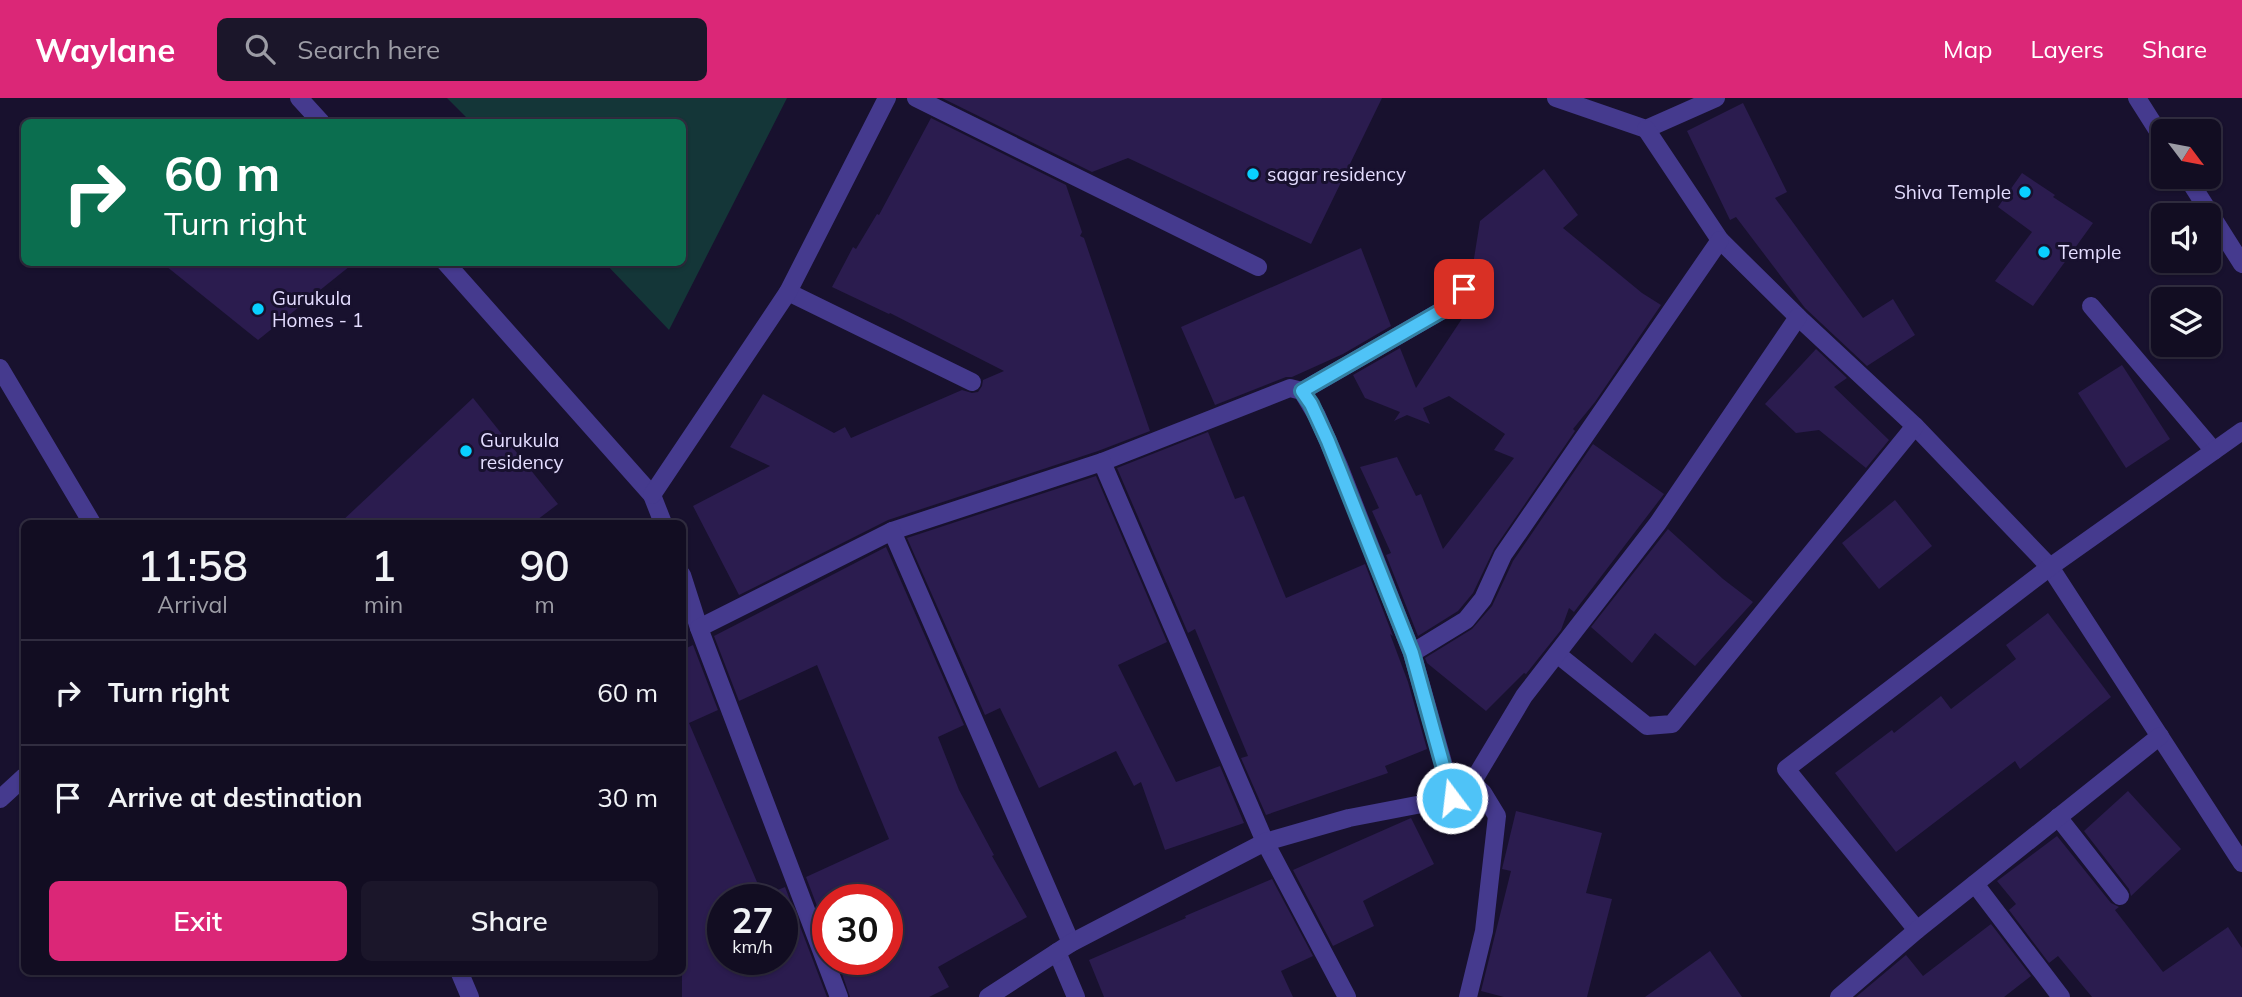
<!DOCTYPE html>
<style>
:root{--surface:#120d22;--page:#1b162a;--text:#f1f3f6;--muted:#9c9ca5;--line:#312d40;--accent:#db2777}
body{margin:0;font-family:Mulish,sans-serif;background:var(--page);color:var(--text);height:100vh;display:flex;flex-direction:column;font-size:26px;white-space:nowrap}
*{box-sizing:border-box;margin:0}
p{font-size:23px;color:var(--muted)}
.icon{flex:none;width:38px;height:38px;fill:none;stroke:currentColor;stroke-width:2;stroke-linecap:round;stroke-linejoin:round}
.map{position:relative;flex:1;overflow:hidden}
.sheet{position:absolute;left:21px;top:422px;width:665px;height:455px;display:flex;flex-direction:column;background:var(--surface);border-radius:10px;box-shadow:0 2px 5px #0004,0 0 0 2px var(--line)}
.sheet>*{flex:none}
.banner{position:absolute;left:21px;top:21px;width:665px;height:147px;border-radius:10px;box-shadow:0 2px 5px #0004,0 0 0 2px var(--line);background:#0b6e4f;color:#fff;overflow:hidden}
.needle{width:46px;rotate:122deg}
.tools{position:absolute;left:2151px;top:21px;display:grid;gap:14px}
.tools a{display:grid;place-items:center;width:70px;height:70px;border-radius:10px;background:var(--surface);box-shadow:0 2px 5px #0004,0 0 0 2px var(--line);font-size:35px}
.speed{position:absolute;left:707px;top:786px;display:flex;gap:14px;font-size:35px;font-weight:700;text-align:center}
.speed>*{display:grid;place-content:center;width:91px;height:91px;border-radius:50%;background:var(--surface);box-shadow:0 2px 5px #0004,0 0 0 2px var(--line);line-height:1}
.speed small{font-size:18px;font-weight:400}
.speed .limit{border:10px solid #d22;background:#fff;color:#111}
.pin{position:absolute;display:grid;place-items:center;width:60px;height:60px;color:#fff;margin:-30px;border-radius:14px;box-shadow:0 4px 10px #0006}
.me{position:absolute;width:77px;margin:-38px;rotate:345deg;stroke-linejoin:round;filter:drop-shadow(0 0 5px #0008)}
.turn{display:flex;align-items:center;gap:24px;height:147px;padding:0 28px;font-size:32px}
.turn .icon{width:91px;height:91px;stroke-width:2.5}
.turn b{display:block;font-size:49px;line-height:60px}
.eta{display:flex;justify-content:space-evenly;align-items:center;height:119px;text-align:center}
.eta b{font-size:42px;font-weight:600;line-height:49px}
.primary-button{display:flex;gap:14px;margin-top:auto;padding:14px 28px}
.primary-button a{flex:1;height:80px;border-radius:10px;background:var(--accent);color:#fff;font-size:28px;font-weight:600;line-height:80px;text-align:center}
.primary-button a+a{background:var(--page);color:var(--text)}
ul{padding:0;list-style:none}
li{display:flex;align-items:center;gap:21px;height:105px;padding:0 28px;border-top:2px solid var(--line)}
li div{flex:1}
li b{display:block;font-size:26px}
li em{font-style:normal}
header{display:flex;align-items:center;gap:42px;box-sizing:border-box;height:98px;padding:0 35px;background:var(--accent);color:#fff}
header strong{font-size:33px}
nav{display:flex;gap:38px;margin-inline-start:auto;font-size:24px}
.search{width:490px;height:63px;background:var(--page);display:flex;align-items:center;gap:18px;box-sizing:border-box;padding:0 24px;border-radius:10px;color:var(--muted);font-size:26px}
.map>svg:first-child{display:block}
.green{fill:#143638}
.building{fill:#2b1c4f;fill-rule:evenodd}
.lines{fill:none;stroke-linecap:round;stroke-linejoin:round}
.street{stroke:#453a8e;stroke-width:18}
.route-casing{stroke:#337fa1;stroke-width:18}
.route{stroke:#4fc3f7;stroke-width:12}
.poi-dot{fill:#09d0ff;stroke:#18112e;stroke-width:2.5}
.labels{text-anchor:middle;stroke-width:6;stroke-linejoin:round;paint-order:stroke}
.poi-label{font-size:19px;fill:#e4ddff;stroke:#18112e;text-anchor:start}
</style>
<header>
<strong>Waylane</strong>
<div class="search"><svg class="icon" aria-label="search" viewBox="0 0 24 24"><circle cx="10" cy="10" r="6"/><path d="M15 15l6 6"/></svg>Search here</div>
<nav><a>Map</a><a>Layers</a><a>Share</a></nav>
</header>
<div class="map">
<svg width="2242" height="899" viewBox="0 0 2242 899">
<rect width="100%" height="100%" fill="#18112e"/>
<polygon class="green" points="447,0 787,0 669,232 605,165 682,164 682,24 471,24"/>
<g class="building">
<polygon points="942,0 1382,0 1311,146 1128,60 1092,74"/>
<polygon points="1743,5 1787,94 1775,100 1863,220 1893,201 1915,237 1867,268 1805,210 1736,119 1730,122 1687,33"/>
<polygon points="931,20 1066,87 1082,134 1080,138 1084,140 1150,333 1098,353 888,422 739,497 693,408 770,368 730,349 763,296 834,335 845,329 851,340 962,292 972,295 978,294 982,288 983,282 1004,273 890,215 889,216 832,189 853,149 856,151 877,116 879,117"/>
<polygon points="1544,71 1578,117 1563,130 1642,195 1661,207 1595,304 1573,331 1575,333 1494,451 1473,495 1458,513 1418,538 1386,457 1391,455 1372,413 1379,410 1360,369 1397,359 1416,398 1421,396 1443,451 1514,360 1494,352 1505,336 1449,298 1423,310 1430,326 1407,317 1394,323 1400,314 1365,300 1353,277 1400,250 1416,290 1485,186 1472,173 1480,123"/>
<polygon points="2022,75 2055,97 2053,99 2093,125 2033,208 1995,183 2032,134 1998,109"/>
<polygon points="1361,150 1391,228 1343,256 1292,279 1286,279 1215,307 1181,229"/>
<polygon points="161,164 355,164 258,242"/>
<polygon points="1816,251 1847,280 1834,289 1889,342 1866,370 1819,332 1796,335 1765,306"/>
<polygon points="2122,267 2170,341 2126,370 2078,295"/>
<polygon points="473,300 558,406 533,425 340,425"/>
<polygon points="1208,334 1235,401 1244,398 1286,500 1365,466 1393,538 1390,536 1408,584 1427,651 1385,668 1388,675 1266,717 1241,660 1248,658 1195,531 1188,535 1117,370"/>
<polygon points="1593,346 1664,396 1574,514 1569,510 1561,532 1526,576 1524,575 1486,613 1427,565 1425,560 1472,531 1492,508 1513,463"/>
<polygon points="1096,378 1167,544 1118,567 1176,684 1220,668 1244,725 1165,752 1141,684 1134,688 1116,653 1039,690 1000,610 985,617 907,440"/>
<polygon points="1895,402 1932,448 1879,491 1842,445"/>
<polygon points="1668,431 1723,481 1753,504 1695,568 1655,535 1632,565 1591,529"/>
<polygon points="886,449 964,627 938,639 959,692 994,757 992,758 1027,819 938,869 949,889 929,899 850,899 837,861 887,861 887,802 828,802 828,837 806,779 889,741 817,567 739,603 714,538"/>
<polygon points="2048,515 2111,599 2020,671 2015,663 1896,754 1835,675 1892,632 1894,635 1941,598 1951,611 2016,561 2006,547"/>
<path d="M693 547 718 612 689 625 763 798 785 789 827 899H682V552ZM723 802H782V861H723Z"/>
<polygon points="2128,693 2181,751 2131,798 2129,791 2084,733"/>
<polygon points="1516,713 1602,735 1586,795 1612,801 1587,899 1504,899 1481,893 1511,773 1502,771"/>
<polygon points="1411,720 1434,766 1363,803 1374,828 1333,848 1293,772"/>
<polygon points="2057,738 2111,805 2119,809 2115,812 2163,874 2228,829 2242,850 2242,899 2092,899 2058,858 2049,865 2009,812 2016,806 1997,783"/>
<polygon points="1272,781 1313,858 1281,873 1293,899 1104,899 1089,862 1186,820 1185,818"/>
<polygon points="1991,826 2031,878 2004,899 1856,899 1906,857 1923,878"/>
<polygon points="1710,853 1742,899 1645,899"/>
</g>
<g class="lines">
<g class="street">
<polyline points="299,0 321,24"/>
<polyline points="916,0 1258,169"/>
<polyline points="1556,0 1646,31 1716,0"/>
<polyline points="2137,0 2163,41"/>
<polyline points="1646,31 1720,142 1798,219 1915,328 2050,469 2242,765"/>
<polyline points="2187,79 2242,166"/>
<polyline points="445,164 652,397 663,425"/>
<polyline points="788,194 972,284"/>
<polyline points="2091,208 2214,353"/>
<polyline points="0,270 92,425"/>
<polyline points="1302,293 1441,213 1464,191"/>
<polyline points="1102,364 1290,290 1302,293 1317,318 1339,368 1412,555 1453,700"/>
<polyline points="652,397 788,194 887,0"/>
<polyline points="892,433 1102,364 1265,744 1347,899"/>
<polyline points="682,477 699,530"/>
<polyline points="1412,555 1466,522 1483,501 1503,457 1720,142"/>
<polyline points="1557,556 1647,628 1672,626 1915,328"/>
<polyline points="0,701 24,679"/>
<polyline points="2058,719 2120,798"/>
<polyline points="1975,786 2061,899"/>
<polyline points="1917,832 1786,671 2050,469 2242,333"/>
<polyline points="1057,854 1076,899"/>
<polyline points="459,873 470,899"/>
<polyline points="839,899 699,530 892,433 1071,845"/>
<polyline points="988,899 1071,845 1265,744 1349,720 1453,700 1472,685 1524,598 1658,425 1798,219"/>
<polyline points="1468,899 1484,833 1497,718 1483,695 1472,685"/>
<polyline points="1839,899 1917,832 2160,638"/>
</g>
</g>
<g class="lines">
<defs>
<polyline id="route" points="1452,700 1412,555 1328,343 1311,306 1302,293 1441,213 1464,191"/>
</defs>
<use href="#route" class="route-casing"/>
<use href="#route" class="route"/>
</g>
<g class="poi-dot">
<circle cx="1253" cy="76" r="7"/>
<circle cx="2025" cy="94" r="7"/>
<circle cx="2044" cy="154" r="7"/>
<circle cx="258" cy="211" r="7"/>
<circle cx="466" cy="353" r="7"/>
</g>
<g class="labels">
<g class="poi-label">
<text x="1267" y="83">sagar residency</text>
<text x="2011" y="101" text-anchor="end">Shiva Temple</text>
<text x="2058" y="161">Temple</text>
<text x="272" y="207">Gurukula<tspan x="272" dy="22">Homes - 1</tspan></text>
<text x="480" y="349">Gurukula<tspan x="480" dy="22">residency</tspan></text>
</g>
</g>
</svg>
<div class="tools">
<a><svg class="needle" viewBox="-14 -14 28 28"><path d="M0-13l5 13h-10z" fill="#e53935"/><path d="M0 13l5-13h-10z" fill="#9c9ca5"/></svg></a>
<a><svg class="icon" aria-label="sound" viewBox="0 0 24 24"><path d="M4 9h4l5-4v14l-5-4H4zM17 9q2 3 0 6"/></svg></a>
<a><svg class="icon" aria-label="layers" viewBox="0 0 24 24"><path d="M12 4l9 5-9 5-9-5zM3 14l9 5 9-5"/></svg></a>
</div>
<div class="speed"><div>27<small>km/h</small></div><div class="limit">30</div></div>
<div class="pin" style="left:1464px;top:191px;background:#d93025"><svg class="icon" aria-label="arrive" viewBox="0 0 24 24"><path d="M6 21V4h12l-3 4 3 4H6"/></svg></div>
<svg class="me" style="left:1452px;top:700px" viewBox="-20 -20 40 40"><circle r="17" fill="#4fc3f7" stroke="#fff" stroke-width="3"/><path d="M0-11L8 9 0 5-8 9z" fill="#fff"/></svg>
<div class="banner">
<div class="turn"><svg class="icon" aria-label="right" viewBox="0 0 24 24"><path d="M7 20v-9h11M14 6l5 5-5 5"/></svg><div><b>60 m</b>Turn right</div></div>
</div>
<section class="sheet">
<div class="eta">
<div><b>11:58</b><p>Arrival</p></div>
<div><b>1</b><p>min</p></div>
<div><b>90</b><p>m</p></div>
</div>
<ul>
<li><svg class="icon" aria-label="right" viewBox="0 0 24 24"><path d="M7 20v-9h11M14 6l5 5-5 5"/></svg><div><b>Turn right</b></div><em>60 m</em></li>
<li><svg class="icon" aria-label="arrive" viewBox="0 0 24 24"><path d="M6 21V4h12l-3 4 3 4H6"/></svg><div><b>Arrive at destination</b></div><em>30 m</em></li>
</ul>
<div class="primary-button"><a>Exit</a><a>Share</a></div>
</section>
</div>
